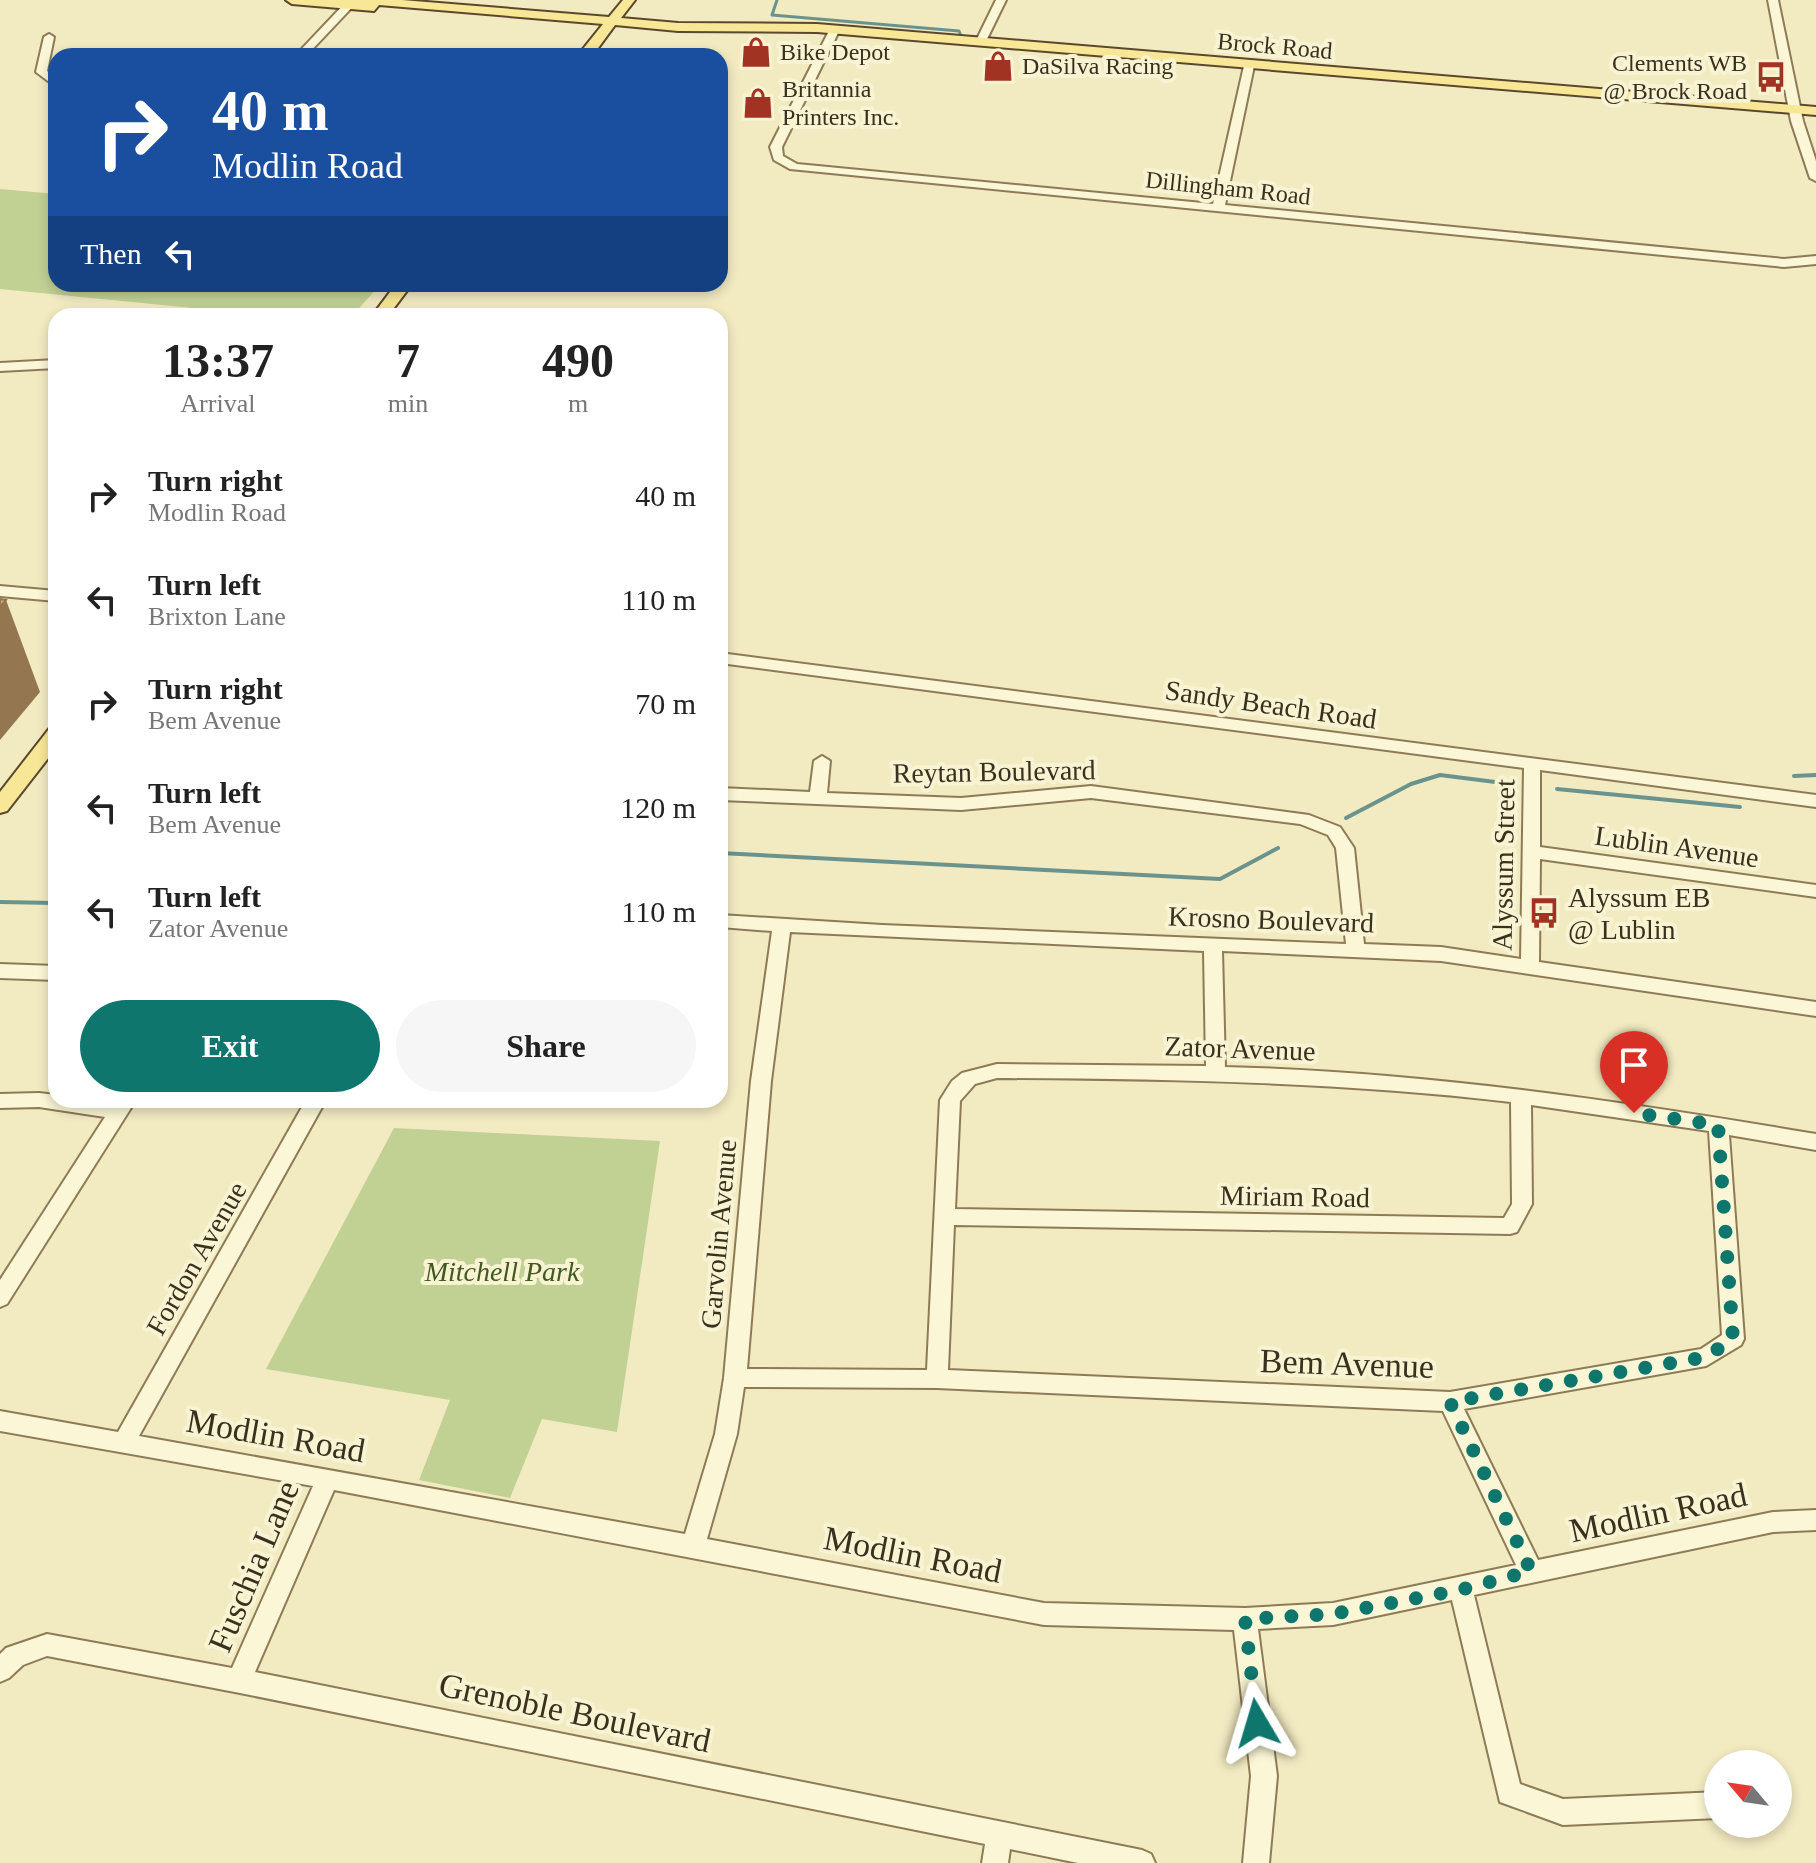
<!DOCTYPE html>
<style>
:root{--surface:#fff;--page:#f6f6f6;--text:#222;--muted:#767676;--accent:#0f766e}
body{margin:0;font-family:"Times New Roman",serif;background:var(--page);color:var(--text);height:100vh;display:flex;flex-direction:column;font-size:30px;white-space:nowrap}
*{box-sizing:border-box;margin:0}
p{font-size:26px;color:var(--muted)}
.icon{flex:none;width:44px;height:44px;fill:none;stroke:currentColor;stroke-width:2;stroke-linecap:round;stroke-linejoin:round}
.map{position:relative;flex:1;overflow:hidden}
.drawer{position:absolute;left:48px;top:308px;width:680px;height:800px;display:flex;flex-direction:column;background:var(--surface);border-radius:24px;box-shadow:0 4px 12px #0003}
.drawer>*{flex:none}
.guide{position:absolute;left:48px;top:48px;width:680px;height:244px;border-radius:24px;box-shadow:0 4px 12px #0003;background:#1a4fa0;color:#fff;overflow:hidden}
.needle{width:52px;rotate:299deg}
.buttons{position:absolute;left:1704px;top:1750px;display:grid;gap:16px}
.buttons a{display:grid;place-items:center;width:88px;height:88px;border-radius:50%;background:var(--surface);box-shadow:0 4px 12px #0003;font-size:40px}
.pin{position:absolute;display:grid;place-items:center;width:68px;height:68px;color:#fff;margin:-82px -34px;border-radius:50% 50% 50% 0;rotate:-45deg;box-shadow:0 0 8px #0007}
.pin .icon{rotate:45deg}
.me{position:absolute;width:88px;margin:-44px;rotate:353deg;stroke-linejoin:round;filter:drop-shadow(0 0 6px #0008)}
.turn{display:flex;align-items:center;gap:28px;height:168px;padding:0 32px;font-size:36px}
.turn .icon{width:104px;height:104px;stroke-width:2.5}
.turn b{display:block;font-size:56px;line-height:68px}
.then{display:flex;align-items:center;height:76px;padding:0 32px;background:#0003;gap:16px;font-size:30px}
.eta{display:flex;justify-content:space-evenly;align-items:center;height:136px;text-align:center}
.eta b{font-size:48px;font-weight:600;line-height:56px}
.cta{display:flex;gap:16px;margin-top:auto;padding:16px 32px}
.cta a{flex:1;height:92px;border-radius:48px;background:var(--accent);color:#fff;font-size:32px;font-weight:600;line-height:92px;text-align:center}
.cta a+a{background:var(--page);color:var(--text)}
ul{padding:0;list-style:none}
li{display:flex;align-items:center;gap:24px;height:104px;padding:0 32px}
li div{flex:1}
li b{display:block;font-size:30px}
li em{font-style:normal}
.map>svg:first-child{display:block}
.green{fill:#c1d194}
.lines{fill:none;stroke-linecap:round;stroke-linejoin:round}
.stream-far1{stroke:#6a938e;stroke-width:3}
.stream{stroke:#6a938e;stroke-width:4}
.minor-casing{stroke:#8d7b57;stroke-width:4}
.major-casing{stroke:#5a482c;stroke-width:4}
.minor{fill:#fbf6d5;fill-rule:evenodd}
.major{fill:#f8e796;fill-rule:evenodd}
.shaded-wall{fill:#947651}
.building{fill:#d3a974;stroke:#947651;stroke-width:2}
.route{stroke:#0f766e;stroke-width:14;stroke-dasharray:0 25.2}
.labels{text-anchor:middle;stroke-width:8;stroke-linejoin:round;paint-order:stroke}
.far-street-label{font-size:24px;fill:#3b301d;stroke:#f8f3d2}
.far-poi-label{font-size:24px;fill:#3b301d;stroke:#f8f3d2;text-anchor:start}
.street-label{font-size:28px;fill:#3b301d;stroke:#f8f3d2}
.poi-label{font-size:28px;fill:#3b301d;stroke:#f8f3d2;text-anchor:start}
.park-label{font-size:28px;font-style:italic;fill:#435921;stroke:#f8f3d2}
.near-street-label{font-size:34px;fill:#3b301d;stroke:#f8f3d2}
</style>
<div class="map">
<svg width="1816" height="1863" viewBox="0 0 1816 1863">
<rect width="100%" height="100%" fill="#f2eac1"/>
<g class="green">
<polygon points="0,189 56,194 56,284 379,286 352,316 274,316 0,289"/>
<polygon points="394,1128 660,1141 617,1432 542,1419 510,1498 419,1480 450,1400 266,1369"/>
</g>
<g class="lines">
<polyline class="stream-far1" points="777,0 772,15 959,31 961,36"/>
<g class="stream">
<polyline points="1794,776 1816,775"/>
<polyline points="1557,789 1740,807"/>
<polyline points="1346,818 1411,784 1440,775 1511,784"/>
<polyline points="720,853 1220,879 1278,848"/>
<polyline points="0,902 56,903"/>
</g>
<defs>
<g id="minor">
<polygon points="348,0 359,0 306,56 295,56"/>
<polygon points="996,0 1006,0 985,43 976,45 975,43"/>
<polygon points="1768,0 1778,0 1803,121 1816,161 1816,181 1810,178 1791,121"/>
<polygon points="834,28 839,31 782,147 783,156 797,164 1213,204 1244,66 1249,63 1254,66 1225,205 1784,259 1816,256 1816,264 1784,267 790,169 774,160 770,147 829,31"/>
<polygon points="49,34 54,37 47,71 56,79 56,87 36,72 44,37"/>
<polygon points="56,360 56,368 0,371 0,363"/>
<polygon points="0,586 56,591 56,601 0,596"/>
<path d="M720 653 1816 795V807L1540 770V847L1816 885V897L1540 859 1539 962 1816 1002V1016L1441 961 1222 951 1225 1067C1425 1072 1620 1101 1816 1134V1150L1729 1135 1744 1339 1741 1345 1706 1366 1464 1409 1538 1560 1773 1512 1816 1510V1530L1773 1532 1474 1595 1520 1784 1563 1799 1718 1792V1818L1563 1825 1500 1802 1452 1600 1333 1625 1258 1629 1277 1776 1269 1863H1243L1251 1776 1234 1630 1044 1625 334 1490 255 1672 1142 1850 1151 1854 1155 1863H1078L1010 1849 1008 1863H982L985 1844 240 1693 47 1656 23 1665 9 1678 0 1682V1654L6 1648 47 1634 232 1668 313 1486 0 1431V1411L118 1432 306 1100H326L139 1436 685 1534 715 1434 724 1378 751 1081 772 931 720 927V915L882 925 1346 944 1336 848 1328 835 1300 824 1091 798 961 810 720 800V788L810 792 814 761 822 756 830 761 827 793 961 798 1091 786 1309 815 1340 827 1354 848 1364 944 1441 947 1521 959 1524 768 720 663ZM790 932 1204 951 1206 1066 997 1064 962 1073 952 1081 940 1100 927 1370 747 1369 771 1081ZM997 1078C1169 1079 1340 1082 1511 1102L1512 1204 1504 1218 955 1209 960 1101 975 1084ZM1531 1105 1709 1131 1722 1335 1701 1349 1450 1392 948 1370 954 1225 1510 1234 1517 1232 1532 1204ZM744 1387 937 1388 1443 1411 1516 1565 1333 1603 1245 1608 1044 1603 707 1539 737 1434Z"/>
<polygon points="0,964 56,966 56,980 0,978"/>
<polygon points="39,1093 56,1095 56,1100 113,1104 116,1100 136,1100 7,1304 0,1307 0,1280 105,1117 39,1107 0,1108 0,1094"/>
</g>
<g id="major">
<polygon points="286,0 402,0 609,17 623,0 635,0 621,18 678,23 817,24 1816,107 1816,115 817,32 678,31 615,25 593,55 573,56 583,49 603,24 379,5 374,11 292,4"/>
<polygon points="396,284 412,284 388,316 372,316"/>
<polygon points="56,728 56,748 7,811 0,813 0,792 49,729"/>
</g>
</defs>
<use href="#minor" class="minor-casing"/>
<use href="#major" class="major-casing"/>
<use href="#minor" class="minor"/>
<use href="#major" class="major"/>
</g>
<polygon class="shaded-wall" points="6,600 40,692 0,740 0,607"/>
<polygon class="building" points="0,599 6,600 0,607"/>
<g class="lines">
<polyline class="route" points="1257,1723 1245,1619 1333,1614 1460,1590 1531,1571 1450,1402 1706,1357 1733,1339 1718,1125 1634,1113"/>
</g>
<defs>
<symbol id="shop-bare" viewBox="-9 -9 18 18"><path d="M-5-2.5h2.3a2.7 3.5 0 0 1 5.4 0H5L5.5 6h-11ZM-1.5-2.5h3a1.5 2.3 0 0 0-3 0Z" fill="#a13322" stroke="#f8f3d2" stroke-width="2.5" paint-order="stroke"/></symbol>
<symbol id="bus-bare" viewBox="-9 -9 18 18"><path d="M-5-6H5V4H4V6H2V4H-2V6H-4V4H-5ZM-3.5-4V0h7V-4ZM-3.5 1.2v1.5H-2V1.2ZM2 1.2v1.5H3.5V1.2Z" fill="#a13322" stroke="#f8f3d2" stroke-width="2.5" paint-order="stroke"/></symbol>
</defs>
<g fill-rule="evenodd">
<use href="#shop-bare" x="734" y="30" width="44" height="44"/>
<use href="#shop-bare" x="976" y="44" width="44" height="44"/>
<use href="#bus-bare" x="1749" y="55" width="44" height="44"/>
<use href="#shop-bare" x="736" y="81" width="44" height="44"/>
<use href="#bus-bare" x="1522" y="891" width="44" height="44"/>
</g>
<g class="labels">
<g class="far-street-label">
<text transform="translate(1275 46) rotate(5)" y="8">Brock Road</text>
<text transform="translate(1228 188) rotate(6)" y="8">Dillingham Road</text>
</g>
<g class="far-poi-label">
<text x="780" y="60">Bike Depot</text>
<text x="1747" y="71" text-anchor="end">Clements WB<tspan x="1747" dy="28">@ Brock Road</tspan></text>
<text x="1022" y="74">DaSilva Racing</text>
<text x="782" y="97">Britannia<tspan x="782" dy="28">Printers Inc.</tspan></text>
</g>
<g class="street-label">
<text transform="translate(1271 704) rotate(8)" y="10">Sandy Beach Road</text>
<text transform="translate(994 771) rotate(-1)" y="10">Reytan Boulevard</text>
<text transform="translate(1677 846) rotate(8)" y="10">Lublin Avenue</text>
<text transform="translate(1503 865) rotate(-89)" y="10">Alyssum Street</text>
<text transform="translate(1271 919) rotate(2)" y="10">Krosno Boulevard</text>
<text transform="translate(1240 1048) rotate(2)" y="10">Zator Avenue</text>
<text transform="translate(1295 1196) rotate(1)" y="10">Miriam Road</text>
<text transform="translate(718 1234) rotate(-85)" y="10">Garvolin Avenue</text>
<text transform="translate(196 1258) rotate(-60)" y="10">Fordon Avenue</text>
</g>
<g class="poi-label">
<text x="1568" y="907">Alyssum EB<tspan x="1568" dy="32">@ Lublin</tspan></text>
</g>
<g class="park-label">
<text x="502" y="1281">Mitchell Park</text>
</g>
<g class="near-street-label">
<text transform="translate(1347 1363) rotate(2)" y="12">Bem Avenue</text>
<text transform="translate(276 1435) rotate(10)" y="12">Modlin Road</text>
<text transform="translate(1658 1512) rotate(-12)" y="12">Modlin Road</text>
<text transform="translate(913 1554) rotate(11)" y="12">Modlin Road</text>
<text transform="translate(253 1566) rotate(-67)" y="12">Fuschia Lane</text>
<text transform="translate(575 1712) rotate(12)" y="12">Grenoble Boulevard</text>
</g>
</g>
</svg>
<div class="buttons">
<a><svg class="needle" viewBox="-14 -14 28 28"><path d="M0-13l5 13h-10z" fill="#e53935"/><path d="M0 13l5-13h-10z" fill="#767676"/></svg></a>
</div>
<div class="pin" style="left:1634px;top:1113px;background:#d93025"><svg class="icon" aria-label="arrive" viewBox="0 0 24 24"><path d="M6 21V4h12l-3 4 3 4H6"/></svg></div>
<svg class="me" style="left:1257px;top:1723px" viewBox="-20 -20 40 40"><path d="M0-17L14 15 0 8-14 15z" fill="#0f766e" stroke="#fff" stroke-width="4"/></svg>
<div class="guide">
<div class="turn"><svg class="icon" aria-label="right" viewBox="0 0 24 24"><path d="M7 20v-9h11M14 6l5 5-5 5"/></svg><div><b>40 m</b>Modlin Road</div></div>
<div class="then">Then<svg class="icon" aria-label="left" viewBox="0 0 24 24"><path d="M17 20v-9H6M10 6l-5 5 5 5"/></svg></div>
</div>
<section class="drawer">
<div class="eta">
<div><b>13:37</b><p>Arrival</p></div>
<div><b>7</b><p>min</p></div>
<div><b>490</b><p>m</p></div>
</div>
<ul>
<li><svg class="icon" aria-label="right" viewBox="0 0 24 24"><path d="M7 20v-9h11M14 6l5 5-5 5"/></svg><div><b>Turn right</b><p>Modlin Road</p></div><em>40 m</em></li>
<li><svg class="icon" aria-label="left" viewBox="0 0 24 24"><path d="M17 20v-9H6M10 6l-5 5 5 5"/></svg><div><b>Turn left</b><p>Brixton Lane</p></div><em>110 m</em></li>
<li><svg class="icon" aria-label="right" viewBox="0 0 24 24"><path d="M7 20v-9h11M14 6l5 5-5 5"/></svg><div><b>Turn right</b><p>Bem Avenue</p></div><em>70 m</em></li>
<li><svg class="icon" aria-label="left" viewBox="0 0 24 24"><path d="M17 20v-9H6M10 6l-5 5 5 5"/></svg><div><b>Turn left</b><p>Bem Avenue</p></div><em>120 m</em></li>
<li><svg class="icon" aria-label="left" viewBox="0 0 24 24"><path d="M17 20v-9H6M10 6l-5 5 5 5"/></svg><div><b>Turn left</b><p>Zator Avenue</p></div><em>110 m</em></li>
</ul>
<div class="cta"><a>Exit</a><a>Share</a></div>
</section>
</div>
